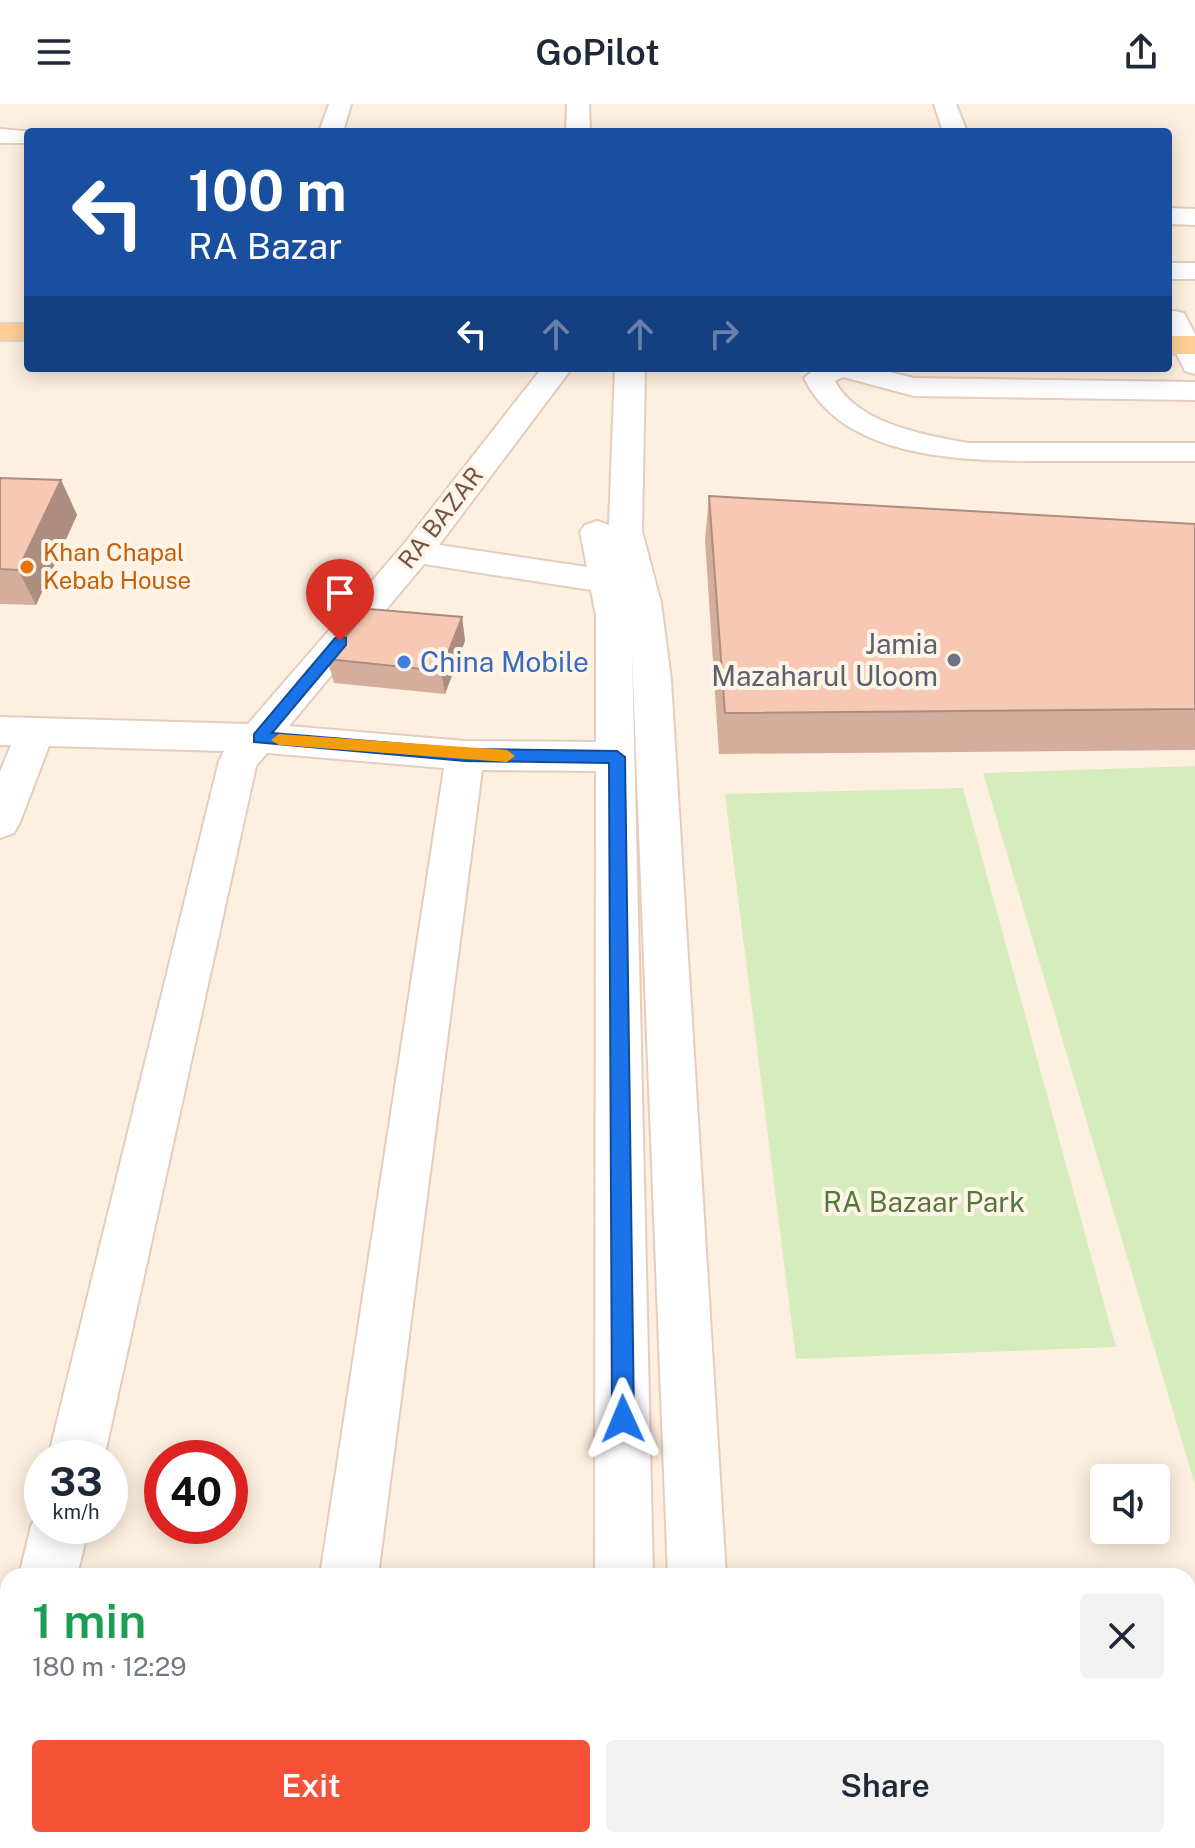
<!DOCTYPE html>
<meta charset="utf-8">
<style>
:root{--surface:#fff;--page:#f2f2f3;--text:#1f2937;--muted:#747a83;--accent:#f55238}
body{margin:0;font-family:"Public Sans",sans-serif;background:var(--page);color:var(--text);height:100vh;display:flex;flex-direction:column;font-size:30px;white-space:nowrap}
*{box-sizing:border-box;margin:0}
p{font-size:26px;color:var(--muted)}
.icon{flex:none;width:44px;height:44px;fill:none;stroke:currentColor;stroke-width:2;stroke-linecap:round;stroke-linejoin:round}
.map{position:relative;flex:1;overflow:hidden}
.drawer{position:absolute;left:0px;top:1464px;width:1196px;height:280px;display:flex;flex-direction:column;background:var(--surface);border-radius:24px 24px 0 0;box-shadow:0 4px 20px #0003}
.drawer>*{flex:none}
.guide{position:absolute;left:24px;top:24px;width:1148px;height:244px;border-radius:8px;box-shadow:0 4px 20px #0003;background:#1a4fa0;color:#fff;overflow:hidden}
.controls{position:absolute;left:1090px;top:1360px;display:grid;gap:16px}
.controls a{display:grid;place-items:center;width:80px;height:80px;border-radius:8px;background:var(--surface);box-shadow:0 4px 20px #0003;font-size:40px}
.speed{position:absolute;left:24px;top:1336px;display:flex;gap:16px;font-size:40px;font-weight:700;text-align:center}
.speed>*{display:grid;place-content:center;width:104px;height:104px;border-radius:50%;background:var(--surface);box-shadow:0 4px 20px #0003;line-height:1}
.speed small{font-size:20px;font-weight:400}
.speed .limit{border:12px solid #d22;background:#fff;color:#111}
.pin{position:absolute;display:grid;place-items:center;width:68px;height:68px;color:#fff;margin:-82px -34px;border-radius:50% 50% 50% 0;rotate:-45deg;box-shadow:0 0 8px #0007}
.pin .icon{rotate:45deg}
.me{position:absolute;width:88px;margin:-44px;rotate:359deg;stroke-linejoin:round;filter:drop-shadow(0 0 6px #0008)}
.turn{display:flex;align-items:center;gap:28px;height:168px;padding:0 32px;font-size:36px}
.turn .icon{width:104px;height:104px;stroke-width:2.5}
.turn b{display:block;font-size:56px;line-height:68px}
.lanes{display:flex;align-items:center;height:76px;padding:0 32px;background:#0003;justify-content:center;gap:40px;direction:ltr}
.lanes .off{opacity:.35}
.round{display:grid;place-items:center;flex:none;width:84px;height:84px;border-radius:8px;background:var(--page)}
.summary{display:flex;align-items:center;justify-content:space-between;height:136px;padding:0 32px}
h1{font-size:48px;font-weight:600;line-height:60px;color:#1e9e55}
.button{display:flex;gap:16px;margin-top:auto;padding:16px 32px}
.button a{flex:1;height:92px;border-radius:8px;background:var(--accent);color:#fff;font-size:32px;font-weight:600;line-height:92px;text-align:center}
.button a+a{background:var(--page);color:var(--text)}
header{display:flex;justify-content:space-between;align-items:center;height:104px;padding:0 32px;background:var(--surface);font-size:36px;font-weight:600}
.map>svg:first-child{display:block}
.green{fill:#d5edbd}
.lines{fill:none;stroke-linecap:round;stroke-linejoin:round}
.minor-casing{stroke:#e5cdbe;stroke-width:4}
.major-casing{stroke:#dcd2cf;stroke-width:4}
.minor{fill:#fff;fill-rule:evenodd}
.major{fill:#ffcf96;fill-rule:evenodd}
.wall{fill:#d4ad9c}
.shaded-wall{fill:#ad8d7f}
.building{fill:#f7c9b5;stroke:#ad8d7f;stroke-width:2}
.route{fill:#1a73e8;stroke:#114b97;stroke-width:2}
.slow{fill:#f59e0b}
.food-dot{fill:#e8710a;stroke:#fff4e8;stroke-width:3}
.worship-dot{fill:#6b7280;stroke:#fff4e8;stroke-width:3}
.shop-dot{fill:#3f7fe0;stroke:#fff4e8;stroke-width:3}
.labels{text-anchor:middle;stroke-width:8;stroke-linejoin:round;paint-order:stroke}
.far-street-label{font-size:24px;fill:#785245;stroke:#fff4e8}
.far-food-label{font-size:24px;fill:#c56008;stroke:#fff4e8;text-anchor:start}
.worship-label{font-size:28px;fill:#5b616d;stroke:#fff4e8;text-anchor:end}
.shop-label{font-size:28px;fill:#366cbe;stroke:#fff4e8;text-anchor:start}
.park-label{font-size:28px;fill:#527939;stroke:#fff4e8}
</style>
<header><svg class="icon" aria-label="menu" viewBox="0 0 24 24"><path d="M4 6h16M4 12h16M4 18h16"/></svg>GoPilot<svg class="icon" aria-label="share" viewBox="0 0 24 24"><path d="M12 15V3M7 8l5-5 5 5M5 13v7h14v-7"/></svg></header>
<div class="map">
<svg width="1195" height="1744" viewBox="0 0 1195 1744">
<rect width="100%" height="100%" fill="#fef0e0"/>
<g class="green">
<polygon points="1195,662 1195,1381 983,669"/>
<polygon points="963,684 1116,1243 796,1255 725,690"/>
</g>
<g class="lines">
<defs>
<g id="minor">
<polygon points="329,0 351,0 343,28 319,28"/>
<polygon points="567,0 589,0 590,28 566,28"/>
<polygon points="934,0 956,0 967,28 943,28"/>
<polygon points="0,25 37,28 28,28 28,39 0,39"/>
<polygon points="1168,104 1195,105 1195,121 1168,120"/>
<rect x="1168" y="159" width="27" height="16"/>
<polygon points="1174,207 1184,209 1195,230 1195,270 1185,267 1168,233 1168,208"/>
<path d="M542 264H572L439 441 587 463 580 428 585 421 597 417 609 421 615 264H645L642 427 661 499 671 576 726 1472H668L632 548 653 1472H595L596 667 482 666 378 1472H320L444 664 267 649 256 662 104 1354H48L219 657 224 647 49 642 20 718 14 729 0 734V668L11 641H0V613L248 620 404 440ZM424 460 591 486 596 512V638L465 637 289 622Z"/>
<path d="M816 264H873L914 274 1195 278V296L914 292 843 273 835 277C857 320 925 331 968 339H1195V357C1152 357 1109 357 1066 357 983 357 847 362 804 274Z"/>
<polygon points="42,1401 42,1422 89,1422 77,1472 19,1472 31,1422"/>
<polygon points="0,1502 8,1503 8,1563 0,1562"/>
<polygon points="8,1612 8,1705 0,1708 0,1615"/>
<polygon points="286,1736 352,1736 351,1744 285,1744"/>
<rect x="598" y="1736" width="66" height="8"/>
<rect x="680" y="1736" width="66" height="8"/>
</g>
<g id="major">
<rect x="0" y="220" width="28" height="16"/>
<rect x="1168" y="232" width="27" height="18"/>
</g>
</defs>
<use href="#minor" class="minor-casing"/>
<use href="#major" class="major-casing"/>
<use href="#minor" class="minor"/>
<use href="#major" class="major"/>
</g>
<g class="wall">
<polygon points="0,374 61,376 77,411 36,501 0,500"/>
<polygon points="709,392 1195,420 1195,646 719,650 705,436"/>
<polygon points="462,513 465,537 445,590 334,579 327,555"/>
</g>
<g class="shaded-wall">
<polygon points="61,376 77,411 36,501 18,466"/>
<polygon points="462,513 465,537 445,590 441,567"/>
</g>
<g class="building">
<polygon points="0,374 61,376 18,466 0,465"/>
<polygon points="709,392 1195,420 1195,605 725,609"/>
<polygon points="369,505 462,513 441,567 327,555"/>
</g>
<polygon class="route" points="340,532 346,534 346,541 272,629 465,645 617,647 625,653 634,1315 631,1323 623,1326 615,1323 612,1315 609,659 465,657 254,638 254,630 335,534"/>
<polygon class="slow" points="279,630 507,646 515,652 507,658 279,641 271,636"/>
<circle class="food-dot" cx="27" cy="463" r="8"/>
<circle class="worship-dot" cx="954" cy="556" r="8"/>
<circle class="shop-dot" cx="404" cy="558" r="8"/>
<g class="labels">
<g class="far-street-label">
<text transform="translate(441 414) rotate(-52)" y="8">RA BAZAR</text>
</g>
<g class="far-food-label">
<text x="43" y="457">Khan Chapal<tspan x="43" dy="28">Kebab House</tspan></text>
</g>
<g class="worship-label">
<text x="938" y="550">Jamia<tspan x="938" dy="32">Mazaharul Uloom</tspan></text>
</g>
<g class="shop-label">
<text x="420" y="568">China Mobile</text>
</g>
<g class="park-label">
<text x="924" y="1108">RA Bazaar Park</text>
</g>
</g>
</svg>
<div class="controls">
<a><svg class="icon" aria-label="sound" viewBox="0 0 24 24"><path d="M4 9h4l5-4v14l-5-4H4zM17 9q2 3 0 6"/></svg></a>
</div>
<div class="speed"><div>33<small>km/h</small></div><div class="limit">40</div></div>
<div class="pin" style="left:340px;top:537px;background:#d93025"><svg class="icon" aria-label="arrive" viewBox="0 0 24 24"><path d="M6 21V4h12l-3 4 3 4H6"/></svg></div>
<svg class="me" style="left:623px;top:1315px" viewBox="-20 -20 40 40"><path d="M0-17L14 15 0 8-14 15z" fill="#1a73e8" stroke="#fff" stroke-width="4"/></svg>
<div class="guide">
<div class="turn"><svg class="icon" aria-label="left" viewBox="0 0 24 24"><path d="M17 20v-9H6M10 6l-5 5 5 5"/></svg><div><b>100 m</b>RA Bazar</div></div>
<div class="lanes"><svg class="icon" aria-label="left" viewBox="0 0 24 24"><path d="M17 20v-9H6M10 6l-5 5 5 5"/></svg><svg class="icon off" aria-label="ahead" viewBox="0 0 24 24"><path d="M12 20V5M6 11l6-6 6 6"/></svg><svg class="icon off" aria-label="ahead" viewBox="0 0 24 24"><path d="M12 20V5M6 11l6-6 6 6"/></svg><svg class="icon off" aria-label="right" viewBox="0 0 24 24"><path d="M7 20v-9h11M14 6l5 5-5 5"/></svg></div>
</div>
<section class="drawer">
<div class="summary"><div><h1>1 min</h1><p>180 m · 12:29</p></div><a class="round"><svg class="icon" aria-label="close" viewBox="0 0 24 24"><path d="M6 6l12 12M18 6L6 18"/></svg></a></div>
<div class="button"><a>Exit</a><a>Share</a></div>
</section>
</div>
